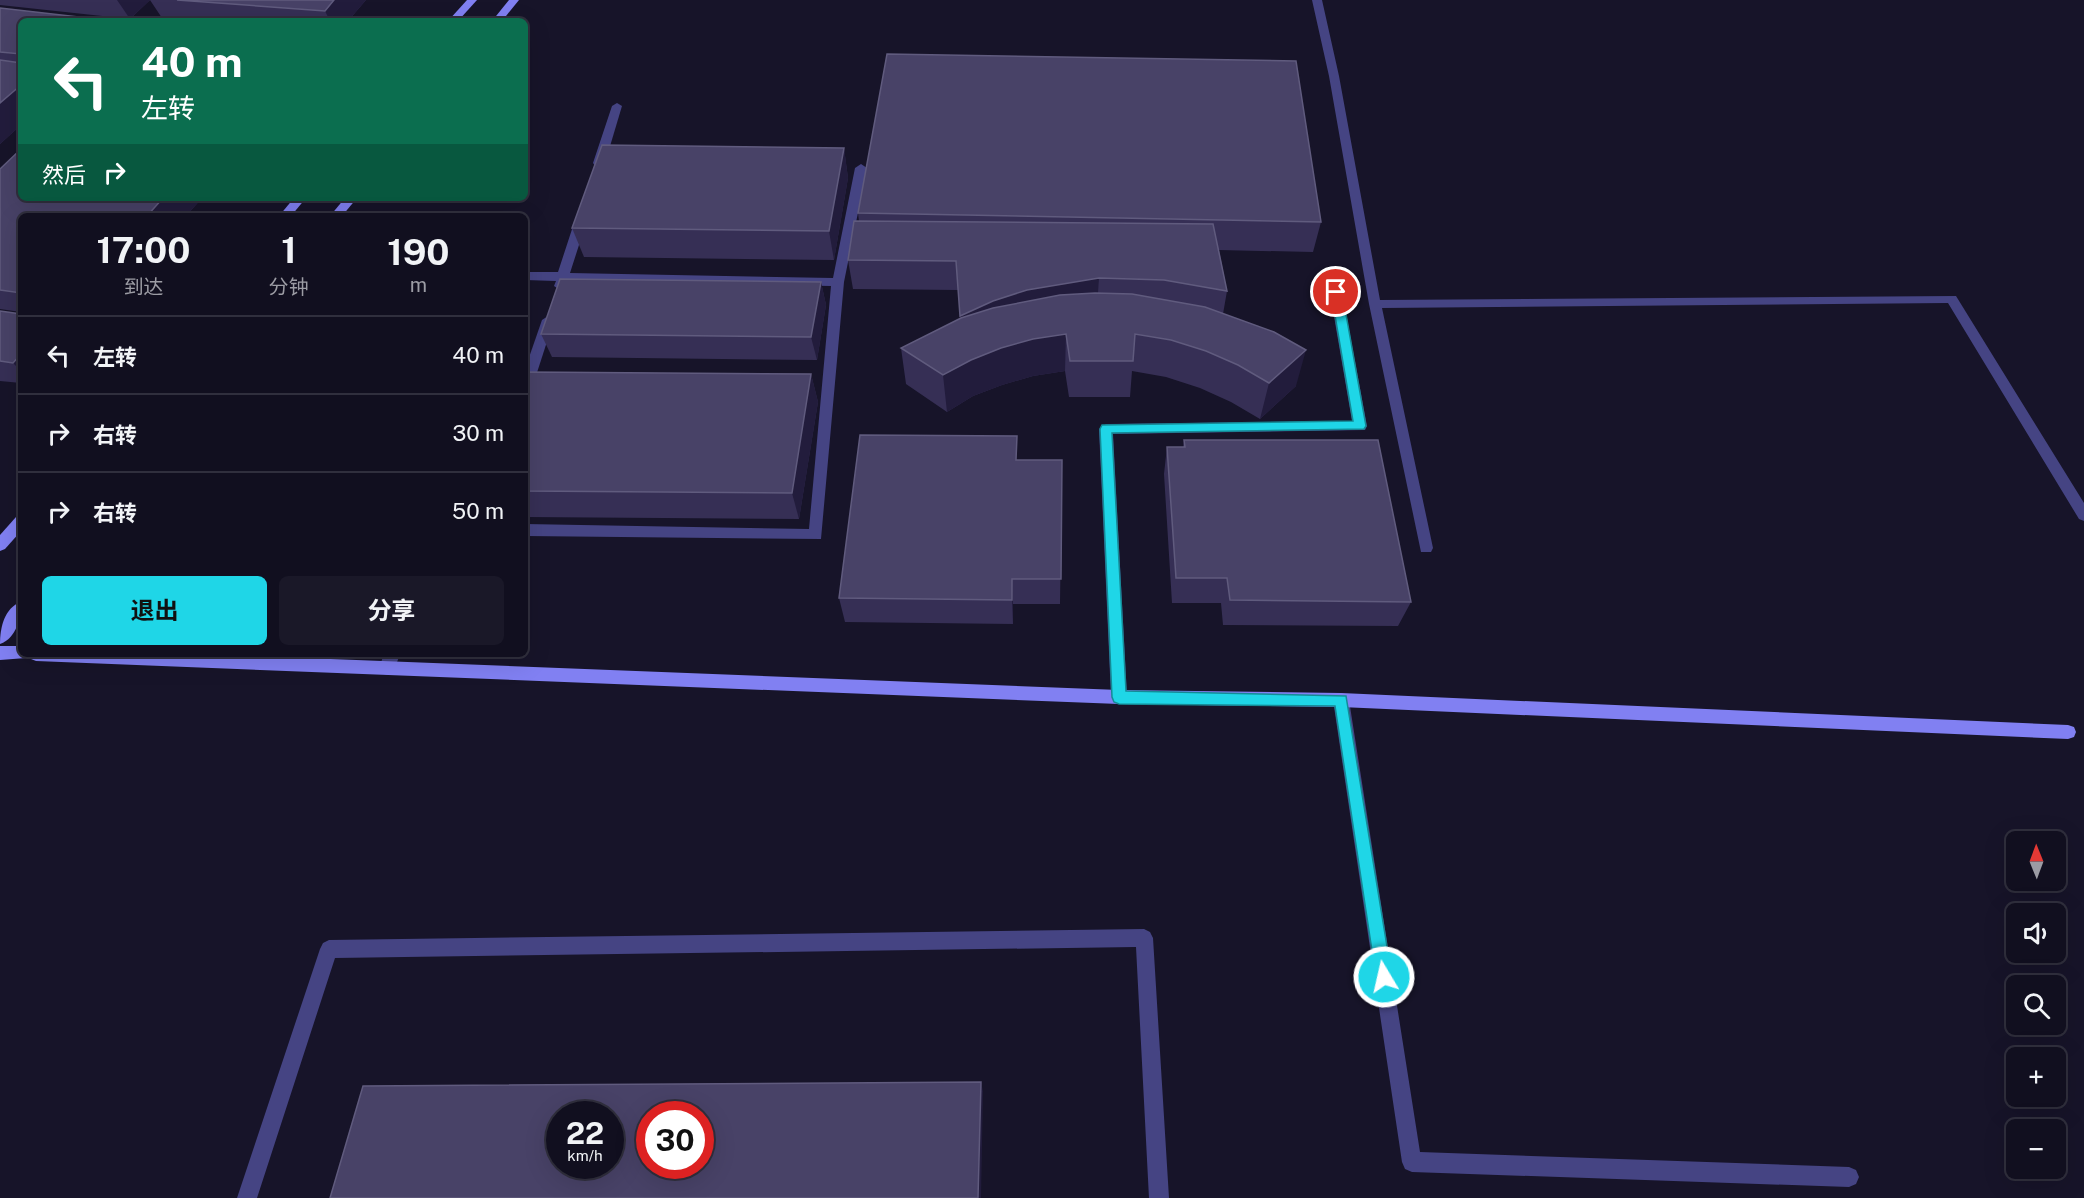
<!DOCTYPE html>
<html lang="zh">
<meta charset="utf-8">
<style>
:root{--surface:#110f1f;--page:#1a1828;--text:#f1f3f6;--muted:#9c9ca4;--line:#302f3d;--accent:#1fd6e7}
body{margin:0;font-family:"Public Sans","Noto Sans SC",sans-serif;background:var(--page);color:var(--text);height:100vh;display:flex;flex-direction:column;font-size:22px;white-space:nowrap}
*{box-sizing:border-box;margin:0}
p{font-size:20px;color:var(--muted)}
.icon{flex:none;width:33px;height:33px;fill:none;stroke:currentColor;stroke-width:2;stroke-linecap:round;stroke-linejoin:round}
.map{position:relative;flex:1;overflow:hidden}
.panel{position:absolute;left:18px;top:213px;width:510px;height:444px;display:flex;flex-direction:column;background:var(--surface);border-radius:9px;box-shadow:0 6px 24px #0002,0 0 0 2px var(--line)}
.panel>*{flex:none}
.guide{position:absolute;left:18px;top:18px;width:510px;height:183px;border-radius:9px;box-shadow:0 6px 24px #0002,0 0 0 2px var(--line);background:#0b6e4f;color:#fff;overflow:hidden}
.needle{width:39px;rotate:359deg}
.controls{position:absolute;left:2006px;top:831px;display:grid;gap:12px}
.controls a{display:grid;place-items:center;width:60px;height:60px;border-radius:9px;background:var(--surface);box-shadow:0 6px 24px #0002,0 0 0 2px var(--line);font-size:30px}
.speed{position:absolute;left:546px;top:1101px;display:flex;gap:12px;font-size:30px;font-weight:700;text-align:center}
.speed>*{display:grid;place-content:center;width:78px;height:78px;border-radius:50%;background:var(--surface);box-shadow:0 6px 24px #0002,0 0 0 2px var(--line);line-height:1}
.speed small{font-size:15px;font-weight:400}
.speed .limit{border:9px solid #d22;background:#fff;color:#111}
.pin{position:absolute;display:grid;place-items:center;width:51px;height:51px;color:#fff;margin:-26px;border:3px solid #fff;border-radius:50%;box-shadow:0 2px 6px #0007}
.me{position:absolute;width:66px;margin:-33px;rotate:351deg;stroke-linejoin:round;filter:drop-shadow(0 0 4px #0008)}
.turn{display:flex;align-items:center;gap:21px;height:126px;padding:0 24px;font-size:27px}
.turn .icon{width:78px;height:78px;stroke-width:2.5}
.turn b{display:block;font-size:42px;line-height:51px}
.then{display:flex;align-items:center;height:57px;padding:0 24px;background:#0003;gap:12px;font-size:22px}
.eta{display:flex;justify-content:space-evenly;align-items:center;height:102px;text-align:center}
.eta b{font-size:36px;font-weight:700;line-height:42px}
.primary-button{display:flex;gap:12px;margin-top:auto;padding:12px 24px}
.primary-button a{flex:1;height:69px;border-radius:9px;background:var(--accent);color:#111;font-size:24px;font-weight:700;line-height:69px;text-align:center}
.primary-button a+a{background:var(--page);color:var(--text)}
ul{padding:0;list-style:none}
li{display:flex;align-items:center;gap:18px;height:78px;padding:0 24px;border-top:2px solid var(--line)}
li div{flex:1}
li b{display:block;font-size:22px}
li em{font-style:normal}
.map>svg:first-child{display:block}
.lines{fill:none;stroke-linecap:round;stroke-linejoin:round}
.lane{fill:#454483;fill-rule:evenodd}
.street{fill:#454483;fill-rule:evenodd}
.secondary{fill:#8180f2;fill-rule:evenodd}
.wall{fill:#362f55}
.shaded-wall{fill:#221c3c}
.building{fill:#484267;stroke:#605b7e;stroke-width:1.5;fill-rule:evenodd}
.route{fill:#1fd6e7;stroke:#148b96;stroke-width:1.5}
</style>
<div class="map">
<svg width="2084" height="1198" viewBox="0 0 2084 1198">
<rect width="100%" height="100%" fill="#171429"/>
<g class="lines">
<polygon class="lane" points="1144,929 1150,932 1153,938 1169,1198 1149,1198 1136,947 335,958 257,1198 237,1198 320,949 323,943 329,940"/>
<g class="street">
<polygon points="1312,0 1322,0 1339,76 1380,300 1956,296 2084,503 2084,521 2079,519 1948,303 1382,308 1433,548 1431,552 1421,552 1369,304 1329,76"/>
<polygon points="617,103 622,106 605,163 603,166 595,166 593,163 612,106"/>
<polygon points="861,164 867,168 844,282 821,539 525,536 525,524 809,529 831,286 568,281 564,289 560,290 554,286 556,281 525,280 525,272 558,272 576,217 582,213 588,217 570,273 833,278 855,168"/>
<polygon points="1332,266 1338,270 1367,426 1365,430 1113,434 1127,697 1125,702 1119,704 1113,702 1111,697 1099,429 1106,424 1352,421 1326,270"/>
<polygon points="548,316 554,320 532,388 525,393 525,369 542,320"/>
<polygon points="384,654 400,654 393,673 387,675 381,673 379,668"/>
<polygon points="1341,693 1347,695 1349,700 1420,1152 1849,1167 1856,1170 1859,1177 1856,1184 1849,1187 1412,1172 1405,1169 1402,1162 1333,700 1335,695"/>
</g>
<g class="secondary">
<polygon points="467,0 477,0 458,21 448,21"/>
<polygon points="509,0 519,0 502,21 492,21"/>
<polygon points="294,198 306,198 291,216 279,216"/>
<polygon points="345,198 357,198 342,216 330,216"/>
<polygon points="21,515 21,531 5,549 0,551 0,535 16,517"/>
<path d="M21 602C21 617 17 638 0 644 0 628 4 608 21 602Z"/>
<polygon points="0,646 21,646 21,654 28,654 26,658 0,660"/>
<polygon points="28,654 206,654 1119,690 1341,693 2068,725 2074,727 2076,732 2074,737 2068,739 1341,707 1119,704 36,661 31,659"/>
</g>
</g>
<g class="wall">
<polygon points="0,0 366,0 348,21 164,21 150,0 130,19 0,5"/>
<polygon points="0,8 97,19 98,21 21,21 21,125 0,144"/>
<polygon points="844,148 848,178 834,260 584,257 572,228"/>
<polygon points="0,169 21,198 202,198 186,216 21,216 21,312 0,309"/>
<polygon points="858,213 1321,222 1313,252 1219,250 1227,291 1223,314 1296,386 1260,419 1231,402 1200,388 1166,377 1132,371 1130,397 1069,397 1065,371 1033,376 1002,385 973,396 947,412 906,384 901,348 961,318 958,290 853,289 848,260 859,221"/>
<polygon points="821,282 826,305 817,360 552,357 541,334"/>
<polygon points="0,311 21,314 21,383 0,381"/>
<polygon points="525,372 811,374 818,402 799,519 525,517"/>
<polygon points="1184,440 1411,602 1398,626 1223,625 1221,603 1172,603 1164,474 1167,447 1183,447"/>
<polygon points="1018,460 1062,460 1060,604 1013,604 1013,624 845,622 839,598"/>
</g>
<g class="shaded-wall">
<polygon points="117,0 150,0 130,19"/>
<polygon points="334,0 366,0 348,21 330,21 325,11"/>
<polygon points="21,85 21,125 0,144 0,103"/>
<polygon points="844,148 848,178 834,260 829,231"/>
<polygon points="163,198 202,198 186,216 147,216"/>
<polygon points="1099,278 1097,307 963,344 960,316 993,301 1027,290"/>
<polygon points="821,282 826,305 817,360 811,337"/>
<polygon points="1066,334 1065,371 1033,376 1002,385 973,396 947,412 943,375 971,360 1001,348 1033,339"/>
<polygon points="1306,350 1296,386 1260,419 1269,383"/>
<polygon points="21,354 21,371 13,363"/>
<polygon points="811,374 818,402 799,519 792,493"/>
<polygon points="1012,579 1013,604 1013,624 1012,600"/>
<polygon points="981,1082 983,1091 981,1198 978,1198"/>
</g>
<g class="building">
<polygon points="177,0 334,0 325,11"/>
<polygon points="0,8 97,19 95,21 21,21 21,54 0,52"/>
<polygon points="887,54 1296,61 1321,222 858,213"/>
<polygon points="0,60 21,63 21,85 0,103"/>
<polygon points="602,145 844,148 829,231 572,228"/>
<polygon points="21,149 21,198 163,198 147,216 21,216 21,293 0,290 0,169"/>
<polygon points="854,221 1213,224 1227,291 1164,280 1099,278 1027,290 993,301 960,316 956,261 848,260"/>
<polygon points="560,279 821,282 811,337 541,334"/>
<polygon points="1095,293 1132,294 1205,307 1274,332 1306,350 1269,383 1238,365 1206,351 1171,340 1135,334 1133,361 1070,361 1066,334 1033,339 1001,348 971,360 943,375 901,348 961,318 993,308 1060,295"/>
<polygon points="0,311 21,314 21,354 13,363 0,361"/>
<polygon points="525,372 811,374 792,493 525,491"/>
<polygon points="860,435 1017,436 1016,460 1062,460 1061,579 1012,579 1012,600 839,598"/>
<polygon points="1184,440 1378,440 1411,602 1230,600 1227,578 1176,578 1167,447 1185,447"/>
<path d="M981 1082 978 1198H330L363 1086ZM560 1114H610V1166H560ZM650 1114H700V1166H650Z"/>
</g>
<polygon class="route" points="1336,288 1342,292 1366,426 1364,429 1112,433 1126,691 1346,696 1392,977 1390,983 1384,986 1378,983 1376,977 1335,706 1119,704 1114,702 1112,697 1100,429 1102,425 1353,421 1331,292"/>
</svg>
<div class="controls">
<a><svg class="needle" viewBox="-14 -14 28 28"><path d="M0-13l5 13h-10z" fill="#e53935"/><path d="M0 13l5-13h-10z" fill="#9c9ca4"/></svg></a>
<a><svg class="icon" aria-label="sound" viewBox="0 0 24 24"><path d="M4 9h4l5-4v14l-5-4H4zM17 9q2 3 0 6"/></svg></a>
<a><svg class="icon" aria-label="search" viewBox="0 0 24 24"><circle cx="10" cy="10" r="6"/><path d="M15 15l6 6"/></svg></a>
<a>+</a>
<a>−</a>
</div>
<div class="speed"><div>22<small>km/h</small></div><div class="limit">30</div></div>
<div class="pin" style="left:1336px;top:292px;background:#d93025"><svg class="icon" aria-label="arrive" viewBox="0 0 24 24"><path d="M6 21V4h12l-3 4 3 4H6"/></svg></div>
<svg class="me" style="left:1384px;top:977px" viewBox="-20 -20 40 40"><circle r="17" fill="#1fd6e7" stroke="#fff" stroke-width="3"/><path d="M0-11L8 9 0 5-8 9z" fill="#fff"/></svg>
<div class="guide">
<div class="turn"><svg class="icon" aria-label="left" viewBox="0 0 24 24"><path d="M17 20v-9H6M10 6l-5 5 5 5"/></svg><div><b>40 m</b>左转</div></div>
<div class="then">然后<svg class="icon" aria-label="right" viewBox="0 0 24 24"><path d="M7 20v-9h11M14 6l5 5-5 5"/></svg></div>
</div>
<section class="panel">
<div class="eta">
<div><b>17:00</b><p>到达</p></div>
<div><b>1</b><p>分钟</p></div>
<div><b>190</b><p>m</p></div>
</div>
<ul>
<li><svg class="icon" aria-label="left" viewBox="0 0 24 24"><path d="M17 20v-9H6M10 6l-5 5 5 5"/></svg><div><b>左转</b></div><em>40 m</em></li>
<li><svg class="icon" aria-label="right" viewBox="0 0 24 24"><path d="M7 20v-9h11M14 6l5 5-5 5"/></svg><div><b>右转</b></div><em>30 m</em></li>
<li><svg class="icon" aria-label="right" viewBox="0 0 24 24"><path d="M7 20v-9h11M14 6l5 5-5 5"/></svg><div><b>右转</b></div><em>50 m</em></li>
</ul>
<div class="primary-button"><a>退出</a><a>分享</a></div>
</section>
</div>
